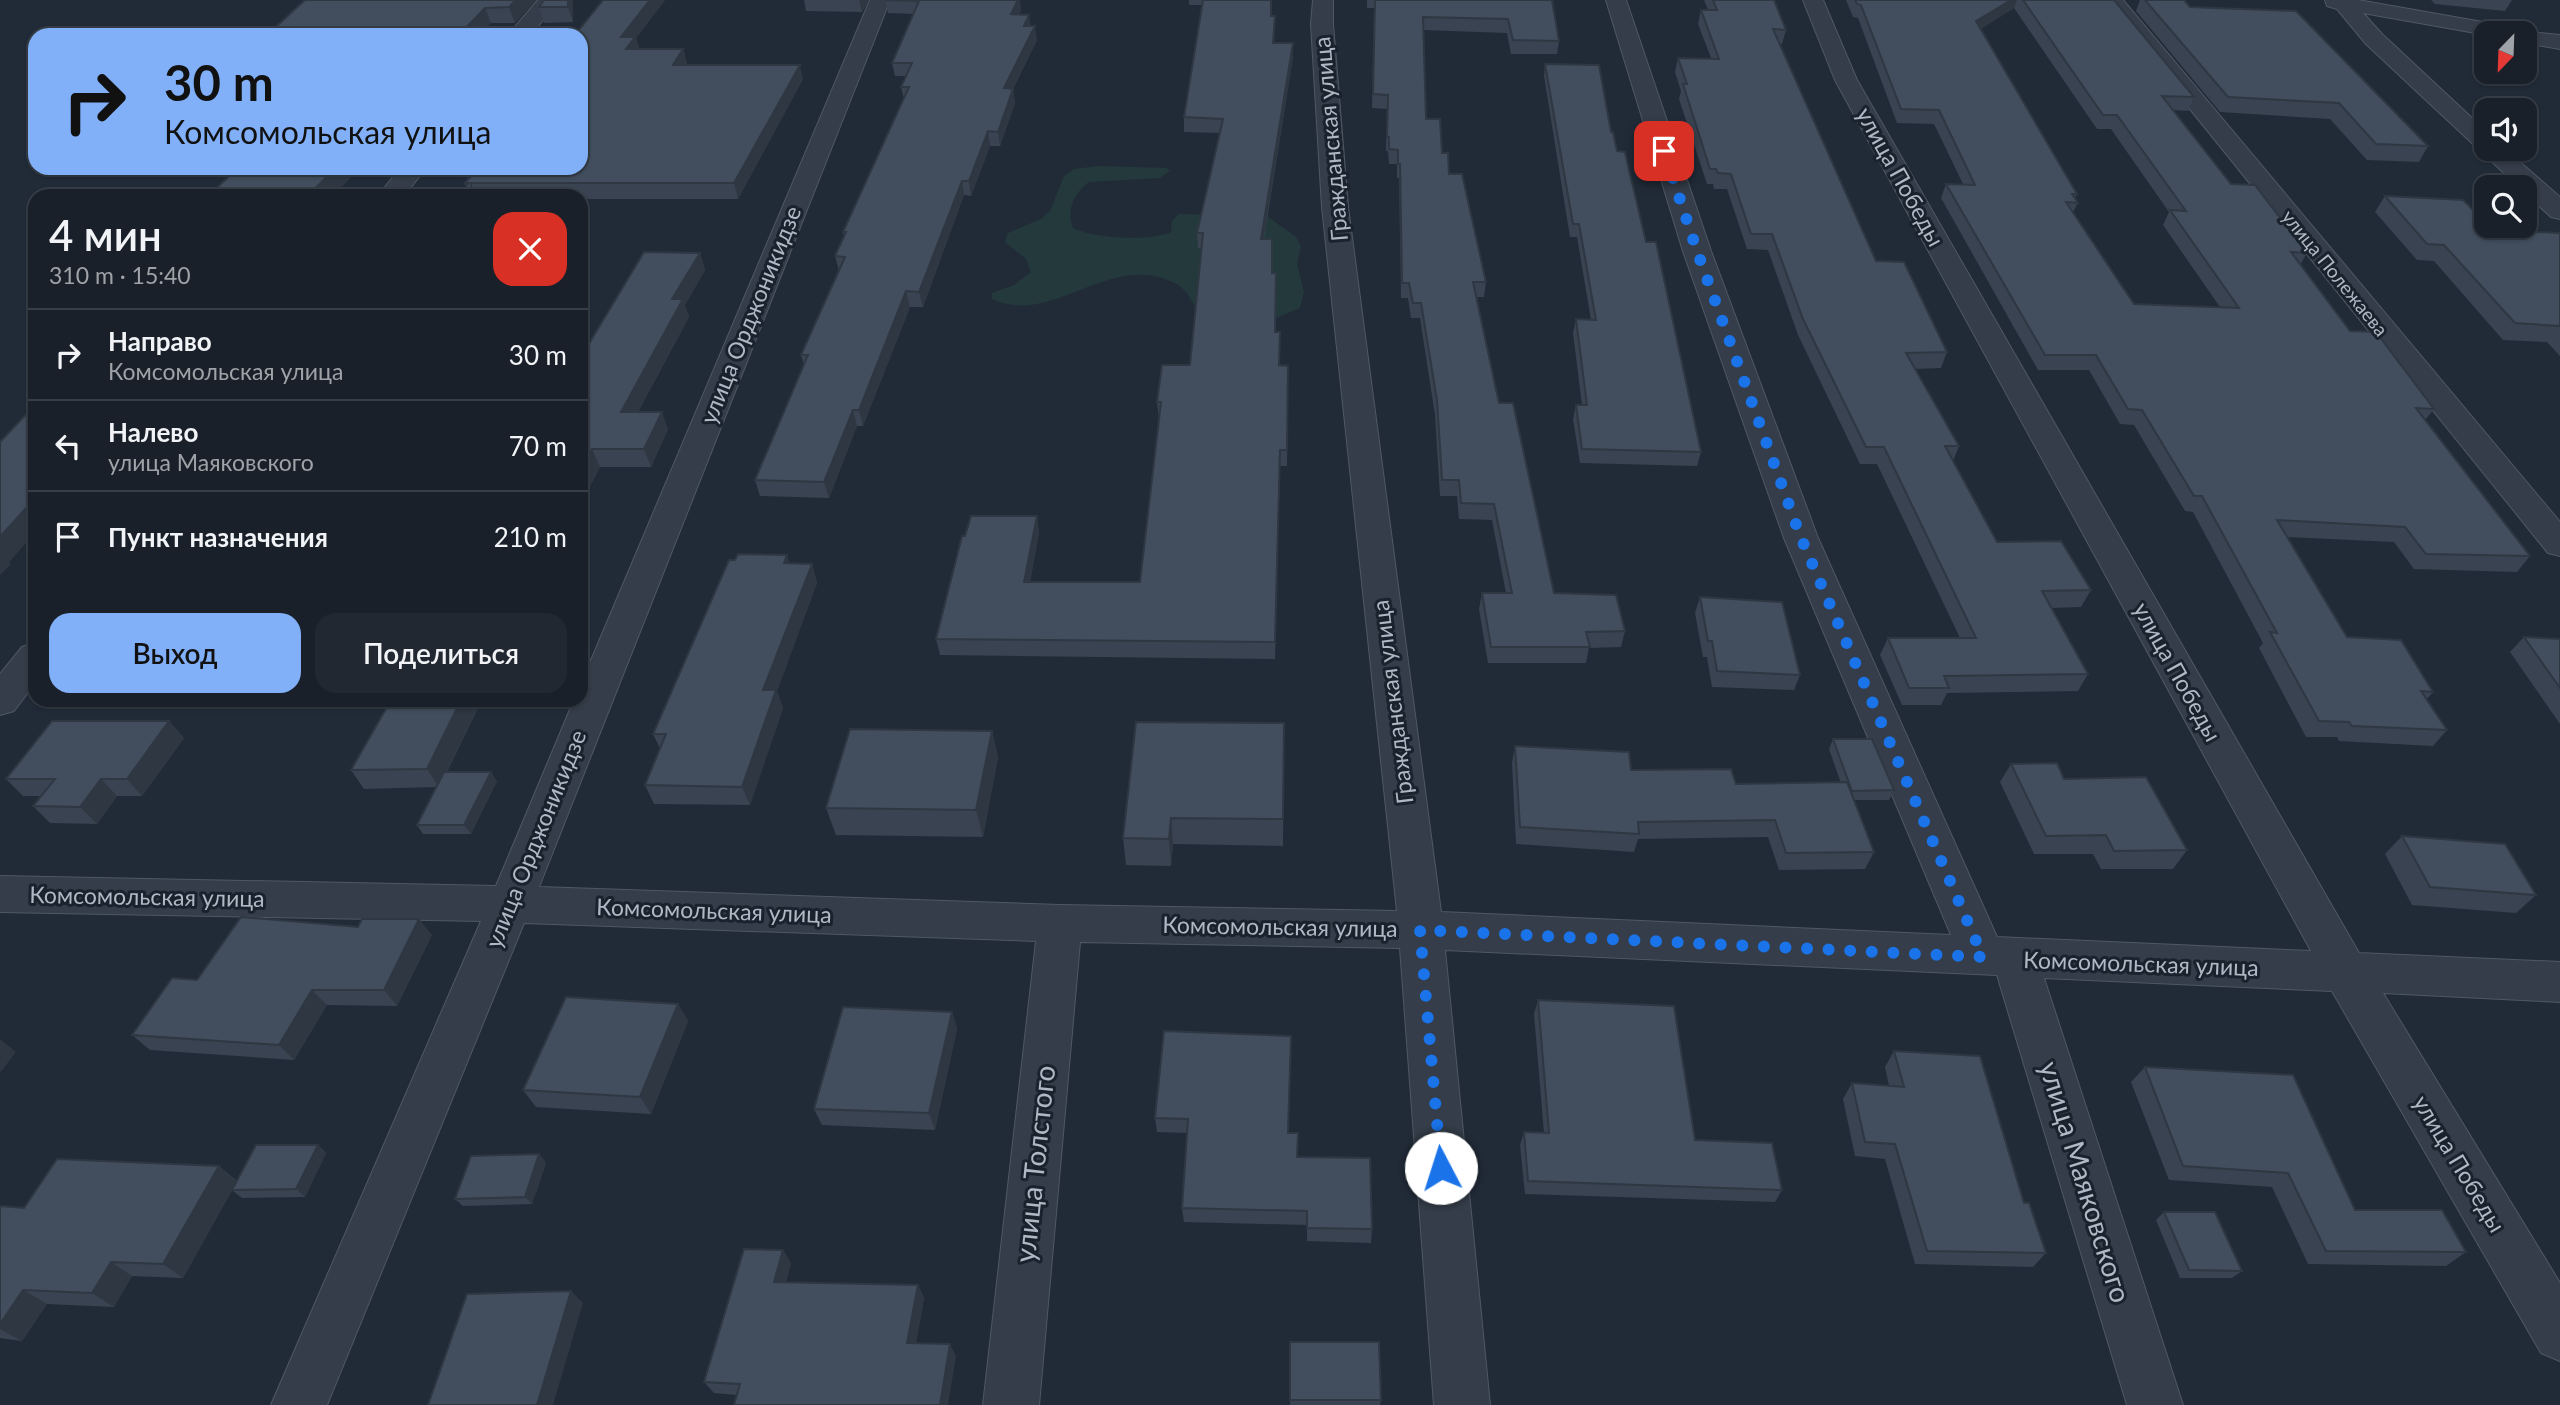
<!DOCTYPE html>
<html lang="ru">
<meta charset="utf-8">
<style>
:root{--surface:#19202a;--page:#222832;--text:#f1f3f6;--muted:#9fa3a8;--line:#373e47;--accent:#81b0f8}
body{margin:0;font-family:Lato,sans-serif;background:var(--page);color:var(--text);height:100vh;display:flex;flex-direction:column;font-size:26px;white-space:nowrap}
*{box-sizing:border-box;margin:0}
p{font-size:23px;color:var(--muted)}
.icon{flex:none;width:38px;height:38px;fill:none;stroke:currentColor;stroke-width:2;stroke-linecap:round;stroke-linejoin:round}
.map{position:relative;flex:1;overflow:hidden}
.drawer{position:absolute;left:28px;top:189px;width:560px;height:518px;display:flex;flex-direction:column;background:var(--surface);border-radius:21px;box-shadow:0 2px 5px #0004,0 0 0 2px var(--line)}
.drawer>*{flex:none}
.hud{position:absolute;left:28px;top:28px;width:560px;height:147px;border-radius:21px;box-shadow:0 2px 5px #0004,0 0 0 2px var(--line);background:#81b0f8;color:#111;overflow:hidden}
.needle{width:46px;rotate:203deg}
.controls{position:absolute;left:2474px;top:21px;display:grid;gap:14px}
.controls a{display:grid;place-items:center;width:63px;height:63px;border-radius:14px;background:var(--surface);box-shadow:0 2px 5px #0004,0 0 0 2px var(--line);font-size:35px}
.pin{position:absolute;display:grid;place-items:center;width:60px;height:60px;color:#fff;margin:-30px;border-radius:14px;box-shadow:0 4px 10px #0006}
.me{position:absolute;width:77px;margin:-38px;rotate:355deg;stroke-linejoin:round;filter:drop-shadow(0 0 5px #0008)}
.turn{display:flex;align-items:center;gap:24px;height:147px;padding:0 21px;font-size:32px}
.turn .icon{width:91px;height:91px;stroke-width:2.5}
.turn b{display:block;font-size:49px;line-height:60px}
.round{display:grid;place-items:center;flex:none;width:74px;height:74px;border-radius:21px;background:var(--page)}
.head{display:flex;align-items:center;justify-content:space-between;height:119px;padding:0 21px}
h1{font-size:42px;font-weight:600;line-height:52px}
.primary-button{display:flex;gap:14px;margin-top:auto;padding:14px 21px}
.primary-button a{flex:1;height:80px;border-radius:21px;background:var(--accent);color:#111;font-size:28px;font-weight:600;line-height:80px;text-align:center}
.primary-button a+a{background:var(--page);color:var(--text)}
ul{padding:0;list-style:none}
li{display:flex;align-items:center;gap:21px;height:91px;padding:0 21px;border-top:2px solid var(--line)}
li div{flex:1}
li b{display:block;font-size:26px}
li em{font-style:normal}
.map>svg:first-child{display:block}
.green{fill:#24393b}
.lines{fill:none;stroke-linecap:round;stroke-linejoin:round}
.minor-casing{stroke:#4f5863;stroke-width:2}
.minor{fill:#343d49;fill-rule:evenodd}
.wall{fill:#394351;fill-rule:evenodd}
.shaded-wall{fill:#2e3742}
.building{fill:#424e5e;stroke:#2e3742;stroke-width:2}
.route{stroke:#1a73e8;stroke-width:12;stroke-dasharray:0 21.6}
.labels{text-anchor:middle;stroke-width:6;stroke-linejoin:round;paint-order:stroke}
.far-street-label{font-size:19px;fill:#afb8c5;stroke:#1a222d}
.street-label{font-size:23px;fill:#afb8c5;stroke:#1a222d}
.near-street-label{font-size:28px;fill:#afb8c5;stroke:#1a222d}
</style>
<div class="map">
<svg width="2560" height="1405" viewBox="0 0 2560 1405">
<rect width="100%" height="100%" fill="#212b38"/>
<path class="green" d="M1098 166 1167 168 1170 171 1160 178 1089 182C1074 193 1066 210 1073 228 1092 238 1150 242 1171 232L1172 221 1179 214 1267 216 1296 237 1301 246 1297 264 1304 292 1300 308 1273 319 1202 313C1191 305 1190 292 1178 285 1113 247 1053 328 992 299V293L1014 285 1031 272 1026 259 1005 242 1008 233 1041 219 1050 211 1064 176 1074 169Z"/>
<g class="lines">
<defs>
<g id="minor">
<polygon points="538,0 559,0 531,35 508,35"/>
<polygon points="870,0 890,0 539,887 1060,905 1397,911 1322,207 1311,24 1313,0 1333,0 1333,24 1348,207 1441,912 1951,935 1784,538 1683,251 1606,0 1626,0 1711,251 1818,538 1997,937 2311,951 1835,80 1803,0 1823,0 1857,80 2359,953 2560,962 2560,1002 2383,993 2560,1283 2560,1361 2541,1353 2332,991 2044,978 2183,1405 2127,1405 1997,975 1445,950 1490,1405 1434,1405 1400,948 1080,942 1039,1405 983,1405 1036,941 524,923 327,1405 271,1405 481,921 0,912 0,876 496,886 574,700 581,700 581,684"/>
<polygon points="2102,0 2123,0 2560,522 2560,556 2548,553"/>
<polygon points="2325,0 2358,0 2511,27 2520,31 2560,35 2560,49 2525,43 2525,33 2487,35 2363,13 2382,34 2487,132 2487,149 2505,149 2560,197 2560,219 2551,217 2525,193 2525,187 2519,187 2366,44 2337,9 2327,6"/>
<polygon points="400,168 426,168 404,196 378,196"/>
<polygon points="35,643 35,683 14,711 0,715 0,674 22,647"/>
</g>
</defs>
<use href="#minor" class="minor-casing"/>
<use href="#minor" class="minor"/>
</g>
<g class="wall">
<polygon points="536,0 515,23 491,23 267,35"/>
<polygon points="573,0 573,22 544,23 539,7"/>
<polygon points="603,0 665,0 636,38 639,49 683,49 687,63 686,65 803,79 738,199 581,199 581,196 459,196 466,187 465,183 468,180 467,176 581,168"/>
<polygon points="804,0 869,0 862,12 806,11"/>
<polygon points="885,0 1018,0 1021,10 1019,14 1030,26 1037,40 1013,89 1015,103 1000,146 990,146 971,196 964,195 923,307 910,307 863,426 857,426 829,498 760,496 755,480 804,365 801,355 839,271 835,256 844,236 843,232 904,99 901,87 906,76 895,76 892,63 914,14 888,13"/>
<polygon points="1189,0 1271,0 1271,16 1275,16 1274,43 1293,57 1264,239 1272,273 1275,332 1280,365 1288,366 1287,466 1280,466 1275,659 940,655 936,639 965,536 1037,516 1039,533 1030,582 1140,582 1159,418 1157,402 1190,365 1201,248 1198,248 1197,233 1220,133 1184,132 1184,117 1203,5 1189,5"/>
<polygon points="1367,0 1552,0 1559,41 1557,54 1511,54 1507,33 1423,30 1426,119 1442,153 1449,174 1486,282 1484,297 1477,297 1499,403 1554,593 1625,631 1621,647 1589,648 1586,663 1488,663 1479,609 1482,593 1506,593 1492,520 1459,519 1457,496 1440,496 1435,415 1420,318 1411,318 1408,298 1401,298 1399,178 1397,178 1397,164 1389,164 1388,151 1386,151 1387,109 1372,108 1374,8 1367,8"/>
<polygon points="1704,0 1774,0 1786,30 1782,44 1779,44 1876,261 1947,352 1941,368 1915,369 1959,446 1953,461 1997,542 2091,590 2081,607 2051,608 2088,674 2078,691 1947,693 1941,705 1902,705 1880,655 1888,638 1960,638 1877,464 1860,464 1798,335 1768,250 1747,249 1727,189 1714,189 1713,184 1707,184 1679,99 1681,91 1675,72 1678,58 1711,58 1698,24 1701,10 1708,10"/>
<path d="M1839 0H2114L2194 97 2188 111 2173 110 2231 184 2307 253 2300 265 2350 331 2434 409 2425 420 2530 556 2517 572 2414 569 2394 542 2287 537 2347 637 2433 692 2426 700 2447 730 2433 746 2339 741 2337 737H2306L2259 648 2263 643 2193 512 2185 511 2134 425 2120 424 2089 370H2038L1941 198 1946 184H1963L1934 124 1897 123 1858 18 1853 17 1846 0ZM2014 8 2097 129H2111L2169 212 2163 225 2220 307 2134 304 2073 212 2078 203 2075 198 2077 194 1980 29Z"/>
<polygon points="2140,0 2184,0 2190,7 2428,146 2419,162 2367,160 2330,119 2220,112 2136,11"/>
<polygon points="2431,0 2512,0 2505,11 2435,4"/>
<polygon points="1545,64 1611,132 1646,242 1701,452 1697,466 1580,463 1573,419 1576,405 1582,405 1573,333 1576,319 1591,320 1577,237 1570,237 1544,76"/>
<polygon points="2385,196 2492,230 2560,233 2560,356 2547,342 2503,340 2434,261 2417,260 2375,212"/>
<polygon points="700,253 705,270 685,305 689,317 638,412 668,429 651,467 600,467 581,503 581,357"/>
<polygon points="790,564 812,564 817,583 777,691 783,708 750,805 654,804 645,785 660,748 653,734"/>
<polygon points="1700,597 1800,675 1794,690 1712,687 1707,657 1703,657 1695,613"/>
<polygon points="2524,637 2560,639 2560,724 2510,652"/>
<polygon points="391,700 482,700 447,772 497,781 471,834 423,834 417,825 436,787 364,789 351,770"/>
<polygon points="169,721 184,738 142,796 117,796 97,824 50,823 33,806 41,796 23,796 6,779"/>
<polygon points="1284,723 1283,846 1173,844 1171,866 1126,865 1123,838"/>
<polygon points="992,731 998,757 983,837 836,835 826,808"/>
<polygon points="1833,739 1894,790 1889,800 1854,800 1874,852 1865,869 1779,870 1768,837 1638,839 1634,852 1516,844 1512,763 1515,746 1631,770 1736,784 1841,783 1829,749"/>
<polygon points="2011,764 2064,779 2187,850 2173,869 2101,869 2093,854 2034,854 2000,782"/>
<polygon points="2402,836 2536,895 2516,913 2412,905 2385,854"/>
<polygon points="432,935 397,1006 327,1005 294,1060 150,1050 132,1035 197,980"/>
<polygon points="1538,1000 1695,1140 1782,1190 1775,1202 1525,1194 1520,1145 1524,1132 1544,1133 1534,1014"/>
<polygon points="678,1004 688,1021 651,1114 536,1107 523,1090"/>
<polygon points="952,1012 957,1029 935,1130 822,1125 814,1109"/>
<polygon points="1164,1031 1288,1133 1297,1157 1372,1229 1371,1243 1307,1241 1307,1225 1184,1222 1182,1208 1187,1133 1157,1132 1155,1118"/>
<polygon points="1894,1051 2024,1203 2046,1253 2033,1267 1915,1264 1885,1159 1855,1156 1843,1099 1852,1083 1889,1086 1885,1067"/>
<polygon points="2145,1067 2355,1210 2466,1252 2446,1266 2308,1264 2272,1187 2169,1180 2131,1082"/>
<polygon points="318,1145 326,1153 305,1197 242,1198 232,1190 183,1278 132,1276 114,1307 47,1304 22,1341 0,1338 0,1206 24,1208 219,1166 237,1181"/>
<polygon points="539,1154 546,1163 532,1204 463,1206 455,1199"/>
<polygon points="2164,1212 2242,1271 2232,1278 2180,1278 2156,1220"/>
<polygon points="783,1250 791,1263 786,1282 918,1285 924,1298 916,1343 956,1356 737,1395 714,1393 704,1382"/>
<polygon points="1290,1342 1381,1400 1380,1405 1290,1405"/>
</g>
<g class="shaded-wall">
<polygon points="516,0 536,0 515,23 509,7"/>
<polygon points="568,0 573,0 573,22 568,7"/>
<polygon points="650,0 665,0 636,38 640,51 631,63 621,37"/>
<polygon points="859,0 869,0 862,12"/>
<polygon points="1018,0 1020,0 1021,10 1013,28 1011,14"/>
<polygon points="2011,0 2017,0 2014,8 1972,35 1976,21"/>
<polygon points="485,8 491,23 480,35 459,35"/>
<polygon points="1029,15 1031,28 1024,26"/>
<polygon points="1035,26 1037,40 1006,102 1004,88"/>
<polygon points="1293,43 1293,57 1261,254 1261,239"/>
<polygon points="683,49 687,63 677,79 673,65"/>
<polygon points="800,65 803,79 738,199 734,183"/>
<polygon points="1013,89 1015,103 1000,146 998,132"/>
<polygon points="988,131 990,146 971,196 969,181"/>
<polygon points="335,168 360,168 333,196 308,196"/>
<polygon points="962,181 964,195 923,307 919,292"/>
<polygon points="471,183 476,196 470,196"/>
<polygon points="700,253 705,270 685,305 689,317 628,430 621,412 672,299"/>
<polygon points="906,291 910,307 863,426 859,410"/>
<polygon points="853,410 857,426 829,498 824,482"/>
<polygon points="662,412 668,429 651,467 644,449"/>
<polygon points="592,449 600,467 582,503 581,470"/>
<polygon points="35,498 35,533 9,562 11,564 0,575 0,537"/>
<polygon points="1037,516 1039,533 1027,598 1024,582"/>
<polygon points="787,555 793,574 784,563"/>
<polygon points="812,564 817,583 777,691 783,708 750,805 742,787 763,690"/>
<polygon points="461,700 482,700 439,787 427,769"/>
<polygon points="169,721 184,738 142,796 127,779"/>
<polygon points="992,731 998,757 983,837 976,810"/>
<polygon points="491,772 497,781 471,834 464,825"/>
<polygon points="101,779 117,796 97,824 80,807"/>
<polygon points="1171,818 1173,844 1171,866 1169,839"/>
<polygon points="419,919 432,935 397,1006 384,990"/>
<polygon points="312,990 327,1005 294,1060 279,1045"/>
<polygon points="678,1004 688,1021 651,1114 640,1097"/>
<polygon points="952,1012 957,1029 935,1130 929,1113"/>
<polygon points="0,1039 16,1052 0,1073"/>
<polygon points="318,1145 326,1153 305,1197 296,1189"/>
<polygon points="539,1154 546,1163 532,1204 525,1197"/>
<polygon points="219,1166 237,1182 183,1278 163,1264"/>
<polygon points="783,1250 791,1263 782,1295 774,1282"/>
<polygon points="111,1262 132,1276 114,1307 92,1293"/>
<polygon points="918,1285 924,1298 914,1355 907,1343"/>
<polygon points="23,1290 47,1304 22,1341 0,1329 0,1324"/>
<polygon points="571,1291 583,1303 553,1405 537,1405"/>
<polygon points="950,1344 956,1356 948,1405 940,1405"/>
</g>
<g class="building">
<polygon points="305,0 516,0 509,7 485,8 459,35 267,35"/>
<polygon points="544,0 568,0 568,7 539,7"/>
<polygon points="603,0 650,0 621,37 635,37 626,49 683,49 673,65 800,65 734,183 471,183 470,196 459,196 469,183 465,183 471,176 467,176 474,168 581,168 581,35 575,35"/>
<polygon points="885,0 1018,0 1011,14 1029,15 1024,26 1035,26 1004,88 1013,89 998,132 988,131 969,181 962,181 919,292 906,291 859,410 853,410 824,482 755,480 808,355 801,355 845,257 835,256 846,232 843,232 909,87 901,87 912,63 892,63 919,1"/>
<polygon points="1203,0 1271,0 1271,16 1275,16 1273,43 1293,43 1261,239 1272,239 1272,273 1276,273 1275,332 1280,332 1279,365 1288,366 1287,450 1280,450 1275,642 936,639 962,536 965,536 971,516 1037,516 1024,582 1140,582 1161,402 1157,402 1162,365 1190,365 1203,233 1197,233 1223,119 1184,117"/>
<polygon points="1375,0 1552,0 1559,41 1513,40 1508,19 1423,17 1426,119 1440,119 1442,153 1448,153 1449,174 1462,174 1486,282 1473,282 1499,403 1513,403 1554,593 1616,595 1625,631 1586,632 1590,647 1491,647 1482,593 1512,593 1494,504 1461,503 1459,480 1442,480 1437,400 1421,303 1413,303 1409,283 1402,283 1400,164 1398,164 1398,150 1389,149 1389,137 1387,137 1388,95 1373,94"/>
<polygon points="1713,0 1774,0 1786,30 1773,29 1876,261 1904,262 1947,352 1906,353 1959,446 1945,446 1997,542 2061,541 2091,590 2042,591 2088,674 1944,676 1949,688 1909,688 1888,638 1976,638 1884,447 1866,447 1803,319 1772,234 1751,234 1731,174 1718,173 1716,169 1710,169 1683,84 1687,84 1678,58 1719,59 1701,10 1717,10"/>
<polygon points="1855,0 2011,0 1976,21 2077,194 2072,194 2078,203 2066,202 2134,304 2239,308 2170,210 2186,211 2117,115 2103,115 2023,0 2114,0 2194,97 2162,96 2231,184 2255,185 2307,253 2291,252 2350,331 2376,332 2434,409 2416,408 2530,556 2426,554 2405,527 2277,520 2347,637 2401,640 2433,692 2421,691 2447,730 2352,726 2349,722 2319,721 2270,632 2277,633 2202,496 2194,496 2142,410 2128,409 2096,355 2045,355 1946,184 1975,185 1939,110 1901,109 1861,5 1857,4"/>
<polygon points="2145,0 2184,0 2190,7 2296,11 2428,146 2376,144 2339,103 2228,97"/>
<polygon points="1545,64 1599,65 1611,132 1613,132 1617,151 1625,152 1646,242 1656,242 1701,452 1582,449 1576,405 1587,405 1576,319 1596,320 1579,224 1573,224"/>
<polygon points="237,168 335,168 308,196 209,196"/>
<polygon points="2385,196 2463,200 2487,224 2487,226 2489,226 2492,230 2560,233 2560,326 2515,323 2444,245 2427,244"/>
<polygon points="644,252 700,253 672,299 683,299 621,412 662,412 644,449 592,449 581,470 581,357"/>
<polygon points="35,405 35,498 0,537 0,442"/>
<polygon points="738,554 787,555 784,563 812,564 763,690 776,690 742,787 645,785 666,734 653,734 729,560 735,560"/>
<polygon points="1700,597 1782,602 1800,675 1717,671 1712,641 1708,641"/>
<polygon points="2524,637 2560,639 2560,688"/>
<polygon points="391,700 461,700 427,769 351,770"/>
<polygon points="52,721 169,721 127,779 101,779 80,807 33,806 55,779 6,779"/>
<polygon points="1136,722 1284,723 1283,819 1171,818 1169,839 1123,838"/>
<polygon points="850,729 992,731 976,810 826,808"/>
<polygon points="1833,739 1872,739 1894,790 1852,791"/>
<polygon points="1515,746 1629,752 1631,770 1731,769 1736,784 1847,782 1874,852 1786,853 1775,820 1638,822 1639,834 1520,827"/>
<polygon points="2057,763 2064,779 2146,777 2187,850 2114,851 2106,835 2046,836 2011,764"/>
<polygon points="444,772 491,772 464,825 417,825"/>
<polygon points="2402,836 2505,844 2536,895 2430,887"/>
<polygon points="241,917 358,927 362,919 419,919 384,990 312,990 279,1045 132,1035 172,978 197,980"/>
<polygon points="566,997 678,1004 640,1097 523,1090"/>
<polygon points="1538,1000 1674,1006 1695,1140 1772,1143 1782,1190 1528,1181 1524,1132 1549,1133"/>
<polygon points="843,1007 952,1012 929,1113 814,1109"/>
<polygon points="1164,1031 1291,1036 1288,1133 1298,1133 1297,1157 1370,1158 1372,1229 1307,1228 1307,1211 1182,1208 1188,1119 1155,1118"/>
<polygon points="1894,1051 1980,1056 2024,1203 2029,1203 2046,1253 1927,1251 1895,1144 1865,1142 1852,1083 1904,1087"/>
<polygon points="2145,1067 2293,1075 2355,1210 2442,1210 2466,1252 2326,1251 2288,1173 2183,1166"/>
<polygon points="256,1145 318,1145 296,1189 232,1190"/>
<polygon points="539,1154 525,1197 455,1199 471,1156"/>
<polygon points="57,1159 219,1166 163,1264 111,1262 92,1293 23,1290 0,1324 0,1206 24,1208"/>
<polygon points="2164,1212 2215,1212 2242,1271 2189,1270"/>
<polygon points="744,1249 783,1250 774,1282 918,1285 907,1343 950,1344 940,1405 734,1405 740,1384 704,1382"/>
<polygon points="571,1291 537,1405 428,1405 467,1294"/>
<polygon points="1290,1342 1379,1342 1381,1400 1290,1400"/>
</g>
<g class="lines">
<polyline class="route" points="1441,1168 1420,930 1983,957 1801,538 1697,251 1664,151"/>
</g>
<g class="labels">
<g class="far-street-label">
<text transform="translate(2335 273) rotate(51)" y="7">улица Полежаева</text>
</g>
<g class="street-label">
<text transform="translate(1331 139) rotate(-95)" y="8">Гражданская улица</text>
<text transform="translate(1900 177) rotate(61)" y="8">улица Победы</text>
<text transform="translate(751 315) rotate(-68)" y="8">улица Орджоникидзе</text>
<text transform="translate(2177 672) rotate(61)" y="8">улица Победы</text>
<text transform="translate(1393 702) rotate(-97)" y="8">Гражданская улица</text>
<text transform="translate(536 839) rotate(-68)" y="8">улица Орджоникидзе</text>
<text transform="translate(147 897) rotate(1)" y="8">Комсомольская улица</text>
<text transform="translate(714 911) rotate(2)" y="8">Комсомольская улица</text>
<text transform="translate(1280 927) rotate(1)" y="8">Комсомольская улица</text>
<text transform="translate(2141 964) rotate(2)" y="8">Комсомольская улица</text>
<text transform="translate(2459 1164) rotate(59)" y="8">улица Победы</text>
</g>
<g class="near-street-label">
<text transform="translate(1035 1164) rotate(-84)" y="10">улица Толстого</text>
<text transform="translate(2085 1182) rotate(73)" y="10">улица Маяковского</text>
</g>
</g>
</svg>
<div class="controls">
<a><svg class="needle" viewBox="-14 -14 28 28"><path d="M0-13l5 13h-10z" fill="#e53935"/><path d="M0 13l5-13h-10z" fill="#9fa3a8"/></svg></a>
<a><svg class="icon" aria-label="sound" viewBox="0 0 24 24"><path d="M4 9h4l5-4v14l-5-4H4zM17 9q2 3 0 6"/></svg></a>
<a><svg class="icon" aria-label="search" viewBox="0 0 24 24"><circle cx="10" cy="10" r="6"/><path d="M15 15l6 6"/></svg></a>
</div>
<div class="pin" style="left:1664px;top:151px;background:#d93025"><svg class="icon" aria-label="arrive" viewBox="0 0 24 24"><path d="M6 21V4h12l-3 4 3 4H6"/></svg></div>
<svg class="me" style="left:1441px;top:1168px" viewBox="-20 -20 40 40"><circle r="19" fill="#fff"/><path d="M0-13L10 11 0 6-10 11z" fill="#1a73e8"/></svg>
<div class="hud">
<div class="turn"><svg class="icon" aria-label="right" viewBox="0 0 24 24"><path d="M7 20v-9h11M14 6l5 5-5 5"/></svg><div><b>30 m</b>Комсомольская улица</div></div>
</div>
<section class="drawer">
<div class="head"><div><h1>4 мин</h1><p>310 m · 15:40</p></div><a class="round" style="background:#d93025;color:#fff"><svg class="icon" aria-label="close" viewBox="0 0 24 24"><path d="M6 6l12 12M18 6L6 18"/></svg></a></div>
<ul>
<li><svg class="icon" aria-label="right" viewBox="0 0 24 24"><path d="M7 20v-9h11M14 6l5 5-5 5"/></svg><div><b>Направо</b><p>Комсомольская улица</p></div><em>30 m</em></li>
<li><svg class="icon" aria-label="left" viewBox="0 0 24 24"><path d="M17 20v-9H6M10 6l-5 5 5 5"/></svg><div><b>Налево</b><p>улица Маяковского</p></div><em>70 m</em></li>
<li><svg class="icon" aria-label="arrive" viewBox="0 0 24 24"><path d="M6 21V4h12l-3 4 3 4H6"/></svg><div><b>Пункт назначения</b></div><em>210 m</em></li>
</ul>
<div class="primary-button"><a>Выход</a><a>Поделиться</a></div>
</section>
</div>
